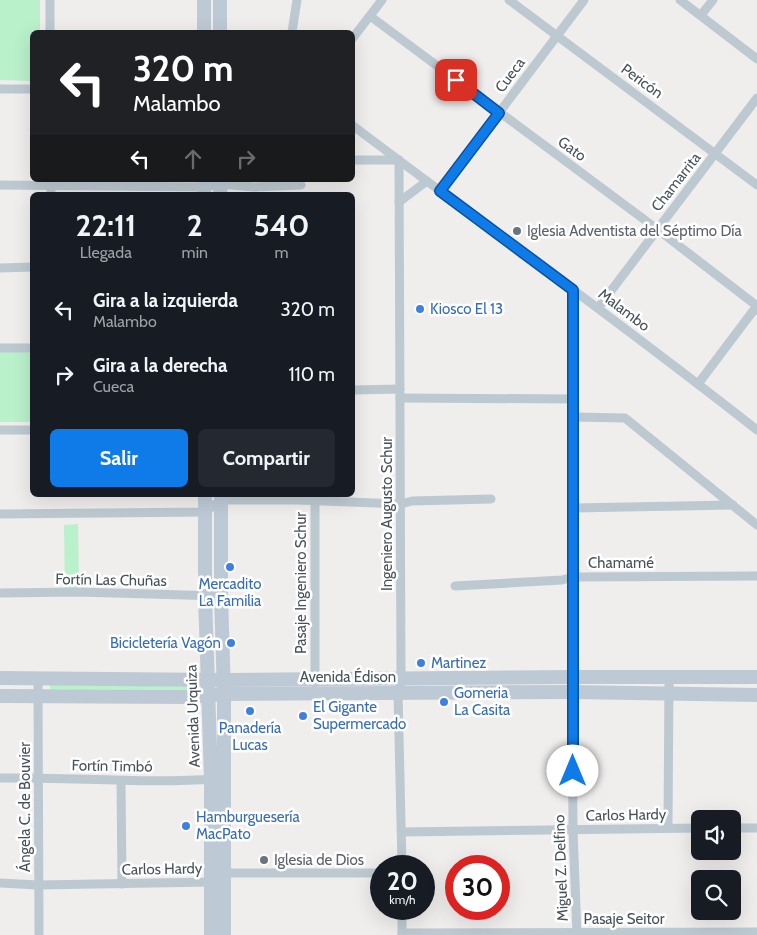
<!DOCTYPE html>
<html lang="es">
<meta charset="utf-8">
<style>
:root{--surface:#171b24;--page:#242831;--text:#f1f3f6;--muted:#9ea1a6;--accent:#0f7be8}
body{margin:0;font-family:Cabin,sans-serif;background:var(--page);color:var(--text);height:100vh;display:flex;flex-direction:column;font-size:19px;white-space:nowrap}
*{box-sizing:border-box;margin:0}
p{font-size:16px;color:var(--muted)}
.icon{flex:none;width:28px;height:28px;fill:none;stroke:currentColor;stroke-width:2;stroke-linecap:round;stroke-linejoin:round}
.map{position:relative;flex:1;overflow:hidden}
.sheet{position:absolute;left:30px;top:192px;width:325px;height:305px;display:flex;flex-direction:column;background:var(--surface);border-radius:8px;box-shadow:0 5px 20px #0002}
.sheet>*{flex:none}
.banner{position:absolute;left:30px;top:30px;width:325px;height:152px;border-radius:8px;box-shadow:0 5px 20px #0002;background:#202124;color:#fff;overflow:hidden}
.buttons{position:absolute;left:691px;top:810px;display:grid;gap:10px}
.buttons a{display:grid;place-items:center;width:50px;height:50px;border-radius:8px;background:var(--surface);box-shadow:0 5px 20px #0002;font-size:25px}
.speed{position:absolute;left:370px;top:855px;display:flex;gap:10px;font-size:25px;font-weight:700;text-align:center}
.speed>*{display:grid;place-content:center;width:65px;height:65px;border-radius:50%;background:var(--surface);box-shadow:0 5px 20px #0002;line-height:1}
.speed small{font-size:12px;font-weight:400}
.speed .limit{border:8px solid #d22;background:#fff;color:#111}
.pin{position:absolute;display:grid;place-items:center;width:42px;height:42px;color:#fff;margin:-21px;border-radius:10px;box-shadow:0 2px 8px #0006}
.me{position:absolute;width:55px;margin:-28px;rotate:0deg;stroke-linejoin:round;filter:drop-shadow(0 0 4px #0008)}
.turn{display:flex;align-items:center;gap:18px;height:105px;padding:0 20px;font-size:22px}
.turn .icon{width:65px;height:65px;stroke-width:2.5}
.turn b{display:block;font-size:35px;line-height:42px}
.lanes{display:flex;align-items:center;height:48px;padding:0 20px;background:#0003;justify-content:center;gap:25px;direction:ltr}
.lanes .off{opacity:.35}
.eta{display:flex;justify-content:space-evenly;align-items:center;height:85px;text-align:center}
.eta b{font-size:30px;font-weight:800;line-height:35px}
.primary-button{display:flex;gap:10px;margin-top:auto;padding:10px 20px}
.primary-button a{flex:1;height:58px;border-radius:8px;background:var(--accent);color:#fff;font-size:20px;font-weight:800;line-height:58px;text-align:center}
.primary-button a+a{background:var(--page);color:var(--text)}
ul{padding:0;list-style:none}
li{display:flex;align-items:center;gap:15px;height:65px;padding:0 20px}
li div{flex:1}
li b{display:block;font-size:19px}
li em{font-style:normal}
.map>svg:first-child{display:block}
.grass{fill:url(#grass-tufts)}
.green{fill:#b9f1cb}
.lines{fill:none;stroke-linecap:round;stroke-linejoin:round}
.street{stroke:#bdc9d1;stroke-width:9}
.secondary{stroke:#bdcad6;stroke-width:14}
.route-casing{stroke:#0a5097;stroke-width:12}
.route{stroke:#0f7be8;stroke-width:9}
.worship-dot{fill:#6b7280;stroke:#fff;stroke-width:2}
.shop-dot{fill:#3f7fe0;stroke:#fff;stroke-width:2}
.labels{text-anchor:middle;stroke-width:5;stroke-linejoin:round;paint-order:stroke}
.street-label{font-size:15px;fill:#45525c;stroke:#fff}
.worship-label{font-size:15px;fill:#5b616d;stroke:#fff;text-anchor:start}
.shop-label{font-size:15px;fill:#366cbe;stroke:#fff;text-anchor:start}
</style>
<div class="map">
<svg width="757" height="935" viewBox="0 0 757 935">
<defs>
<pattern id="grass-tufts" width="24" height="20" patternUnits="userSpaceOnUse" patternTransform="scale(1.25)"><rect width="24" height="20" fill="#b9f1cb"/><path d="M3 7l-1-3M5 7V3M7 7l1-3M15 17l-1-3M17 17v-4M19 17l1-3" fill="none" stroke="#98c6a8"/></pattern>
</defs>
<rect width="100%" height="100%" fill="#f0eded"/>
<polygon class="grass" points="50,684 195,685 194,690 50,689"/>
<g class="green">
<polygon points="0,0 40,0 40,32 32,32 32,81 0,80"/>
<rect x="0" y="352" width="32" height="70"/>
<polygon points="78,524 79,590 65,590 64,525"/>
</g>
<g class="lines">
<g class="street">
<polyline points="50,0 50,32"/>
<polyline points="509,0 757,185"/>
<polyline points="680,0 757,59"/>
<polyline points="701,15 713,0"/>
<polyline points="370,16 657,229 757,306"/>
<polyline points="292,32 297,0"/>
<polyline points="352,39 382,0"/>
<polyline points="0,89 32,89"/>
<path d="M352 125C487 227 624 325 757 430"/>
<polyline points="352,160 399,160"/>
<polyline points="399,160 401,679 398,693 402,866"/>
<polyline points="0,185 204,187 221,184 254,187 301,185"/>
<polyline points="440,191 584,0"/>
<polyline points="51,195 51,180"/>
<polyline points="399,202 427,181"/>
<polyline points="0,268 32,267"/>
<polyline points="573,291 572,692 573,830 577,935"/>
<polyline points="598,308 757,98"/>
<polyline points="0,348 32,348"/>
<polyline points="698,384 753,311 757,310"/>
<polyline points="352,390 400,389"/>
<polyline points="400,398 573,399"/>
<polyline points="573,417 625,418 757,525"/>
<polyline points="0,430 32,430"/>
<polyline points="315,502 315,683"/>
<polyline points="573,508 733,505"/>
<polyline points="0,514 205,512 221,500 298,500 401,504 412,501 491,499"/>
<polyline points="455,586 562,580 573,577 757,576"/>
<polyline points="0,593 78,592 221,596"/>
<polyline points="38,678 39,935"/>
<path d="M0 778C72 777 143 784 215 779"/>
<polyline points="121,781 122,884"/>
<polyline points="668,828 669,677"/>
<polyline points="732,828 757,828"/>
<polyline points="402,832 700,828"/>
<polyline points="0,883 38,885 211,882 224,873 381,873"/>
<polyline points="402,933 757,932"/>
<polyline points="402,935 402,909"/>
</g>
<g class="secondary">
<polyline points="204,32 204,0"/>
<polyline points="220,32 220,0"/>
<polyline points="204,195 204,180"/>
<polyline points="220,195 221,180"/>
<polyline points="205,495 205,596 211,779 211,935"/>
<polyline points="221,495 221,596 224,694 224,935"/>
<polyline points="0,678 223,680 573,677 757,677"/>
<polyline points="0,696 189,697 224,694 572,692 757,695"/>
</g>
</g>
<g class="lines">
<defs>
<polyline id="route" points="456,80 499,113 440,191 573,290 573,771"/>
</defs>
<use href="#route" class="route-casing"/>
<use href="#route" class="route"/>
</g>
<g class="worship-dot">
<circle cx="517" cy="231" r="5"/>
<circle cx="264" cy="860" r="5"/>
</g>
<g class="shop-dot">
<circle cx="420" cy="309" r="5"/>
<circle cx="230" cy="567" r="5"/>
<circle cx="231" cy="643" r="5"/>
<circle cx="421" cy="663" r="5"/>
<circle cx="444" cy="702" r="5"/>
<circle cx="250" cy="711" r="5"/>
<circle cx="303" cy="716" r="5"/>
<circle cx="186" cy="826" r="5"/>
</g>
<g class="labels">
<g class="street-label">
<text transform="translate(510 75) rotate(-53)" y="5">Cueca</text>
<text transform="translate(642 81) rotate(36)" y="5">Pericón</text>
<text transform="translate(572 149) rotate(36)" y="5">Gato</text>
<text transform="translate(676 182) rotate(-52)" y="5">Chamarrita</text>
<text transform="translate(624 310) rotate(37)" y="5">Malambo</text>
<text transform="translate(387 514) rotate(-90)" y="5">Ingeniero Augusto Schur</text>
<text x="621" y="568">Chamamé</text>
<text transform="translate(111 580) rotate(1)" y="5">Fortín Las Chuñas</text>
<text transform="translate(301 583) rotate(-90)" y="5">Pasaje Ingeniero Schur</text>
<text x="348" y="682">Avenida Édison</text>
<text transform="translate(193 716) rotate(-92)" y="5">Avenida Urquiza</text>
<text transform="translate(112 766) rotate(1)" y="5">Fortín Timbó</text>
<text transform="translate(25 807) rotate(-90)" y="5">Ángela C. de Bouvier</text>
<text transform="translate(626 815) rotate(-1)" y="5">Carlos Hardy</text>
<text transform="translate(561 868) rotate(-92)" y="5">Miguel Z. Delfino</text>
<text transform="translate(162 869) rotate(-1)" y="5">Carlos Hardy</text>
<text x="624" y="924">Pasaje Seitor</text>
</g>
<g class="worship-label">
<text x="527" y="236">Iglesia Adventista del Séptimo Día</text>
<text x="274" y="865">Iglesia de Dios</text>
</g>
<g class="shop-label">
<text x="430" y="314">Kiosco El 13</text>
<text x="230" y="589" text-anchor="middle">Mercadito<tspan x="230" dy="17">La Familia</tspan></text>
<text x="221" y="648" text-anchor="end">Bicicletería Vagón</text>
<text x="431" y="668">Martinez</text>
<text x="454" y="698">Gomeria<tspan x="454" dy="17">La Casita</tspan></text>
<text x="313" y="712">El Gigante<tspan x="313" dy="17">Supermercado</tspan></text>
<text x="250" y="733" text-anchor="middle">Panadería<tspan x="250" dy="17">Lucas</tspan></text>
<text x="196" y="822">Hamburguesería<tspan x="196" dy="17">MacPato</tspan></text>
</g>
</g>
</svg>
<div class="buttons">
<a><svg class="icon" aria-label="sound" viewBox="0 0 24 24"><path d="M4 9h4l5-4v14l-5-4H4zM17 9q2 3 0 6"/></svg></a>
<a><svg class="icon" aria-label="search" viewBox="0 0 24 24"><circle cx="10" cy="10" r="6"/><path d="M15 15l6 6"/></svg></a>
</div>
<div class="speed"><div>20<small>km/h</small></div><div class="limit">30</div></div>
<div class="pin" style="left:456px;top:80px;background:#d93025"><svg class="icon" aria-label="arrive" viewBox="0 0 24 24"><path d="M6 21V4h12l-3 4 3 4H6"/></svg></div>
<svg class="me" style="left:573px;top:771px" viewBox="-20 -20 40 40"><circle r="19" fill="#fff"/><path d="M0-13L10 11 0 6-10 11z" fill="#0f7be8"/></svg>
<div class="banner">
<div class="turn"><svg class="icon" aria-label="left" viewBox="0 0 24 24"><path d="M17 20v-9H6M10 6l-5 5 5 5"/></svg><div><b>320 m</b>Malambo</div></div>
<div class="lanes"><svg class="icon" aria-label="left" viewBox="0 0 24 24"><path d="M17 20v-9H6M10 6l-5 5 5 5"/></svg><svg class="icon off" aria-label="ahead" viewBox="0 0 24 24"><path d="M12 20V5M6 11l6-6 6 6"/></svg><svg class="icon off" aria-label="right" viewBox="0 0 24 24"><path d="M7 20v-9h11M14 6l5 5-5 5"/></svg></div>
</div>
<section class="sheet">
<div class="eta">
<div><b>22:11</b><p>Llegada</p></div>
<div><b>2</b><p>min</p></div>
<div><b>540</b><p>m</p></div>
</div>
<ul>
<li><svg class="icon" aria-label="left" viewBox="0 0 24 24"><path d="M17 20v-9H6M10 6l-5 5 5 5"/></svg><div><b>Gira a la izquierda</b><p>Malambo</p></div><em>320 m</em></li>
<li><svg class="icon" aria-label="right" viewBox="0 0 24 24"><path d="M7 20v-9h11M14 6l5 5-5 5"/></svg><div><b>Gira a la derecha</b><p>Cueca</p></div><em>110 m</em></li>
</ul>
<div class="primary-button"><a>Salir</a><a>Compartir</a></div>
</section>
</div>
